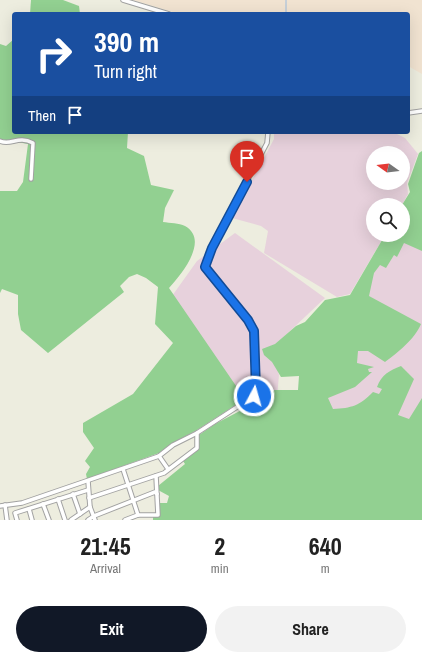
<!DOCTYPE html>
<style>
:root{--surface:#fff;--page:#f2f2f2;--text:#222;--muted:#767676;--accent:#111827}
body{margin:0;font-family:"Archivo Narrow",sans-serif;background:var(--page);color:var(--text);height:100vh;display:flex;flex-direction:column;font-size:15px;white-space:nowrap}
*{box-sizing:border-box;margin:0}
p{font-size:13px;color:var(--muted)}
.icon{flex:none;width:22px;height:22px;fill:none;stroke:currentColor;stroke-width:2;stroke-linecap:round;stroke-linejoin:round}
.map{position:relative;height:520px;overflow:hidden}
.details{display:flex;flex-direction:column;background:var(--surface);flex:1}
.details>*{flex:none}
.guide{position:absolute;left:12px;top:12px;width:398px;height:122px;border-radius:4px;box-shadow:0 4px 16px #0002;background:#1a4fa0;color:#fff;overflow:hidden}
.needle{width:26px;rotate:284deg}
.controls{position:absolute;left:366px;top:146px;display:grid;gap:8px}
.controls a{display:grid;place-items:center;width:44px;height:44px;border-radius:50%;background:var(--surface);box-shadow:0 4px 16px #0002;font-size:20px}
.pin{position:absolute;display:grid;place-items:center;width:34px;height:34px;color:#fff;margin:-41px -17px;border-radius:50% 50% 50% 0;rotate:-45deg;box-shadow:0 0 4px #0007}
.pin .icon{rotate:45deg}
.me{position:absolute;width:44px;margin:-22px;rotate:6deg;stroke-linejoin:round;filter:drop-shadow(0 0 3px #0008)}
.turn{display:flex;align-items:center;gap:14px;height:84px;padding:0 16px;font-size:18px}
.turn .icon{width:52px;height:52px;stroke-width:2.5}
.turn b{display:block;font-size:28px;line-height:34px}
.then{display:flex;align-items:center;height:38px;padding:0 16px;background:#0003;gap:8px;font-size:15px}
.eta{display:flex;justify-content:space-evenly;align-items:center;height:68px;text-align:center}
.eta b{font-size:24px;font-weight:700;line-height:28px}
.button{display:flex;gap:8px;margin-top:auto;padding:8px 16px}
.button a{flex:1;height:46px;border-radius:24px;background:var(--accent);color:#fff;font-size:16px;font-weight:700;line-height:46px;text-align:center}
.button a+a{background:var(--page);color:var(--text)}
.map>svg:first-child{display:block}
.industrial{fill:#e7d1dc;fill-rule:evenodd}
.military{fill:#f1e3d1}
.forest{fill:#92d091}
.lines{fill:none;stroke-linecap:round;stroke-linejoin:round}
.stream{stroke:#9cbcde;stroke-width:1}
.minor-casing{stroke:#a2a2a2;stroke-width:5.5}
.minor{stroke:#fff;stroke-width:3.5}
.route-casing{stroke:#114b97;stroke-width:10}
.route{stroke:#1a73e8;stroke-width:7}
</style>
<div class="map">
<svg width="422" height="520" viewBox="0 0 422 520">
<rect width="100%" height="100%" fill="#ededdf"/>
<g class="industrial">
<path d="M274 132H393L405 138 418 154 407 183 408 194 402 205H373V235H385L350 294 337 297 264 253 268 231 261 226 232 218 274 139ZM373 153H403V183H373Z"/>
<polygon points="422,163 422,462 303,520 331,325 367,275 403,235"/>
<polygon points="235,233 325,298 271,349 279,375 277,397 244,400 172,296 197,261"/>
</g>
<polygon class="military" points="133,0 422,0 422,74 408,66 408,14 179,14"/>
<g class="forest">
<polygon points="31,0 63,0 79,6 80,14 30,14"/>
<path d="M14 39V132H128L127 148 144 156 151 185 174 190 165 208 163 222C170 223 179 223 185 226 210 240 181 275 169 288L245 399 197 430 171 444 159 453 87 479 86 474 90 467 85 461 94 448 83 432V423L133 394 173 343 155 324 158 287 146 278 137 274 129 277 120 286 124 292 48 353 21 330 18 314V295L2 289 0 293V191H17L23 182 28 144 0 139V44L6 46Z"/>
<path d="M422 151V251L404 243 397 257 394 255 386 268 380 265 374 273 369 296 421 324C415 339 397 353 385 362L368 351H358L357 363 374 367 368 369 369 372H372L355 387 328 398 333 409C352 408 359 406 373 392L379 394 382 389 377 387C382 374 389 371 401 366L414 379 398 415 409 419 422 398V520H153V517L159 516V503H167L169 496 158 490V486L185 464 183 461 199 447V435L215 424 255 403 257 397 275 390H298L299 376 281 377 272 362 264 355 262 349 275 344 296 326 305 322 325 300 350 295 385 235H403L402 205 410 192 408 184 419 153Z"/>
</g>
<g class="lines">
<polyline class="stream" points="286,14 286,0"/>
<defs>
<g id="minor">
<polyline points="123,0 169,14"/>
<polyline points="408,113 422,111"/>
<path d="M0 141C11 146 18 135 33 143L31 179"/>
<polyline points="159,456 168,469"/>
<polyline points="123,469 138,515"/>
<polyline points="88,481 90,507 95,520"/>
<polyline points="73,494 80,514"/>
<polyline points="89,498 164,473 197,448 197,433"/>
<polyline points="58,499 65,520"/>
<polyline points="43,504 49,520"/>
<polyline points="5,505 7,520"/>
<polyline points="0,506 22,503 159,456 173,445 197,433 254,396 256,390 254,331 248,320 205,267 212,248 267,143 268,132"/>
<polyline points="29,509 32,520"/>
<polyline points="17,520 15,513 88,490"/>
<polyline points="71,520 90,507"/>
<polyline points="88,520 94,516 155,492 157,494"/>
<polyline points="125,520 138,515 158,515 156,476"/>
</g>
</defs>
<use href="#minor" class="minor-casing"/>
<use href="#minor" class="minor"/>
</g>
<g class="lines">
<defs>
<polyline id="route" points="247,182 212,248 205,267 248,320 254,331 256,390 254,396"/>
</defs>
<use href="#route" class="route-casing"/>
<use href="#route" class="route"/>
</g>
</svg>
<div class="controls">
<a><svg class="needle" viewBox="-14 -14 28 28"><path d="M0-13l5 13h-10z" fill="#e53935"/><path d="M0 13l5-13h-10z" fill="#767676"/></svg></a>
<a><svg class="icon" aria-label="search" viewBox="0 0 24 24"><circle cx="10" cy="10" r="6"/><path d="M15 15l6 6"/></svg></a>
</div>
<div class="pin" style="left:247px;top:182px;background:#d93025"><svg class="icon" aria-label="arrive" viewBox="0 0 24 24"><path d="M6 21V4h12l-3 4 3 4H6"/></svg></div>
<svg class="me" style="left:254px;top:396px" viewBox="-20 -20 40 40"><circle r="17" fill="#1a73e8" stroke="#fff" stroke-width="3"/><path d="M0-11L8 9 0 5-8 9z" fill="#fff"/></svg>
<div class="guide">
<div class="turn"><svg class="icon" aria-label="right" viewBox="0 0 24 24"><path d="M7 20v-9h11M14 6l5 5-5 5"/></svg><div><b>390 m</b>Turn right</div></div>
<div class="then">Then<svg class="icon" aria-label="arrive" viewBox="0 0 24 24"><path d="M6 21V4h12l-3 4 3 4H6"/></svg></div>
</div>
</div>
<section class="details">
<div class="eta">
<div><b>21:45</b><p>Arrival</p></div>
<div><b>2</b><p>min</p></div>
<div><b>640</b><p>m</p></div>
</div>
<div class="button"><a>Exit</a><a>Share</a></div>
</section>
